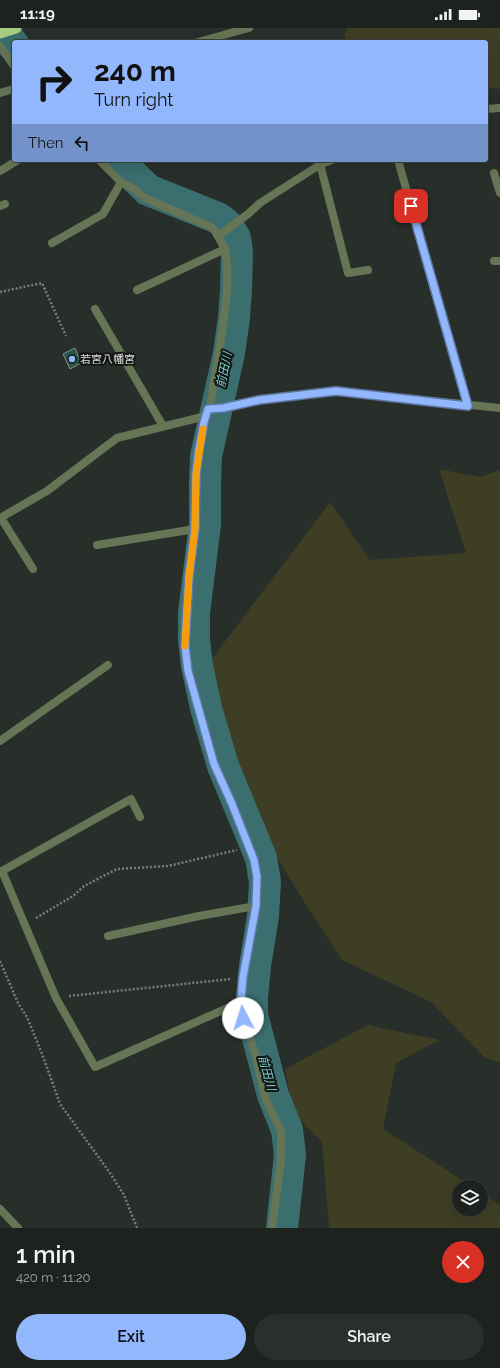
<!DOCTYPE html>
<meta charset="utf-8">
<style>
:root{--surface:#1e221f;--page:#2b2f2c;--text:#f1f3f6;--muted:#a1a4a4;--line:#3c3f3d;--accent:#92b7fd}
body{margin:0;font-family:Raleway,"Noto Sans JP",sans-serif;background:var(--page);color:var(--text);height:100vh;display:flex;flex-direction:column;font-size:15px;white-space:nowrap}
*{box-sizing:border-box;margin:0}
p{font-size:13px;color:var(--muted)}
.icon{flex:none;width:22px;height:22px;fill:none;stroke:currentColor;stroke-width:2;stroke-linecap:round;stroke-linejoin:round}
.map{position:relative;height:1200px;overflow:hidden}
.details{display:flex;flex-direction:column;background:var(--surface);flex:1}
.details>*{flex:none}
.top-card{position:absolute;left:12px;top:12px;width:476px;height:122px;border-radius:4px;box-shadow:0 4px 16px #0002,0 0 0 1px var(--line);background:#92b7fd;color:#111;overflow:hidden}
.fabs{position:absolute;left:452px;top:1152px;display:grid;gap:8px}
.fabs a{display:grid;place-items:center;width:36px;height:36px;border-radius:50%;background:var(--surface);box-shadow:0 4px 16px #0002,0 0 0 1px var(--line);font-size:20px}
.pin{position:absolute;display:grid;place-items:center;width:34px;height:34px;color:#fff;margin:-17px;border-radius:8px;box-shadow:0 2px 6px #0006}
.me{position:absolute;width:44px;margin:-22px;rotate:355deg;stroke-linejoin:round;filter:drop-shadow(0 0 3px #0008)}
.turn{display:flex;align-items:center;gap:14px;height:84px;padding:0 16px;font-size:18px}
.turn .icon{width:52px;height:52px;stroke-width:2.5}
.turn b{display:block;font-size:28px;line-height:34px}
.then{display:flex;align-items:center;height:38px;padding:0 16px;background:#0003;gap:8px;font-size:15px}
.round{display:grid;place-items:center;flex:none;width:42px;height:42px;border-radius:21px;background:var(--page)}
.head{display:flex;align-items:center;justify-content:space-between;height:68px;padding:0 16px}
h1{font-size:24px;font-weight:600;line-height:30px}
.action{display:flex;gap:8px;margin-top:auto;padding:8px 16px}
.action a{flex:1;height:46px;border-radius:24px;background:var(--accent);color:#111;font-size:16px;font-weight:600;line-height:46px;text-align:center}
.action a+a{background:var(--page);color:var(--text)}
.status{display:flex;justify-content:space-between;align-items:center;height:28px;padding:0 20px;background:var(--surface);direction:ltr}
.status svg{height:11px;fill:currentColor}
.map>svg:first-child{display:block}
.green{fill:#3e3e25}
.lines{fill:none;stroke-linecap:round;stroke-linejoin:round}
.river{stroke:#3a6e6f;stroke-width:32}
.building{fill:#265649;stroke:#838c89}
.path{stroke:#797e7a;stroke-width:2.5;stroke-dasharray:2 2;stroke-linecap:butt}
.minor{stroke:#657555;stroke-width:8}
.trunk{stroke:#a7cc80;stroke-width:11}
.route-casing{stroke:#5f77a4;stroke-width:10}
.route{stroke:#92b7fd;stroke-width:7}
.slow{stroke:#f59e0b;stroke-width:7}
.poi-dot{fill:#92b7fd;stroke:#131513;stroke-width:1.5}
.labels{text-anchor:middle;stroke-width:4;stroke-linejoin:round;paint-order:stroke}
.poi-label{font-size:11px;fill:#dde1de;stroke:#131513;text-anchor:start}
.water-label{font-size:12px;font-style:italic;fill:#76d0d0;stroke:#131513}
</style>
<div class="status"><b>11:19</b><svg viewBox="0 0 49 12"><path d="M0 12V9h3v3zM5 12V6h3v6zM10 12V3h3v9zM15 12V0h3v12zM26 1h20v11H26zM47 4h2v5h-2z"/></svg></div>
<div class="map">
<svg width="500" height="1200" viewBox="0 0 500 1200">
<rect width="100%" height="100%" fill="#282e29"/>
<g class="green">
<polygon points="348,0 500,0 500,61 486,60 486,14 349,14 344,8"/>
<polygon points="439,441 480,449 500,442 500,1034 485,1030 431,974 342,932 305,875 245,778 202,644 330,474 370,532 466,525"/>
<polygon points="368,997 439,1012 396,1035 383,1101 473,1159 459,1159 459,1181 481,1181 481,1164 500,1177 500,1200 329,1200 322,1114 293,1085 285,1041"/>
</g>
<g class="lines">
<g class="river">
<polyline points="1,0 14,18"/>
<polyline points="117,132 148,162 218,190 226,196 235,210 237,224 236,262 234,290 229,325 206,428 205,454 205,496 194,585 194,612 197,638 206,680 223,738 261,830 265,854 263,888 255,938 252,969 252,987 273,1067 287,1102 290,1127 282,1200"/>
</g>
</g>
<polygon class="building" points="75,320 81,335 70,341 63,326"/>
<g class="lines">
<g class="path">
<polyline points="0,264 42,255 66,308"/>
<polyline points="36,890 73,868 84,858 117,841 168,838 237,822"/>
<polyline points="0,933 18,975 27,989 44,1031 60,1076 110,1145 124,1167 137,1200"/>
<polyline points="69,968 231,951"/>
</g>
<g class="minor">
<polyline points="198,14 249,0"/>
<polyline points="0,18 14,38"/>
<polyline points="0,65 14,61"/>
<polyline points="486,81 500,80"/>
<polyline points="99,132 121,154 134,161 145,170 211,199 215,203 225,221 227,233 227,265 222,305 210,378 204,394 199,421 196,446 195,501 189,548 185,593 185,618 188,643 214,736 232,776 254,831 257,849 256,878 243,949 241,974 243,990 255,1025 266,1072 281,1103 281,1133 272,1200"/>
<polyline points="319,132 348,245 368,242"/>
<polyline points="398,132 467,378"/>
<polyline points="0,143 18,132"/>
<polyline points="494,145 500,165"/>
<polyline points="0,178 5,176"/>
<polyline points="218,208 248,186 260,175 321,136 332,132"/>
<polyline points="52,215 103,186 121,154"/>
<polyline points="494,233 500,233"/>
<polyline points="137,262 225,221"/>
<polyline points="95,281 163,398"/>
<polyline points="208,381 223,380 259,372 336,363 500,380"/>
<polyline points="0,490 47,463 117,410 206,388"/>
<polyline points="1,490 33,541"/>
<polyline points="97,517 195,501"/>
<polyline points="0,713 108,637"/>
<polyline points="140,789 131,771 2,843 56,970 95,1039 241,974"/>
<polyline points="108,908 199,888 256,878"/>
<polyline points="0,1181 18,1200"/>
</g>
<polyline class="trunk" points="0,5 16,0"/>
</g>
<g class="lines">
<defs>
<polyline id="route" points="243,990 241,974 243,949 256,878 257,849 254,832 232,776 214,736 188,643 185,618 189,548 195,501 196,446 199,421 204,394 208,381 223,380 259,372 336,363 468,378 411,178"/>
</defs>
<use href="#route" class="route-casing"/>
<use href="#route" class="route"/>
<polyline class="slow" points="185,618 189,548 195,501 196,446 203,401"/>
</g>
<circle class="poi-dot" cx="72" cy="331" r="4"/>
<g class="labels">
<g class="poi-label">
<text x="80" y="335">若宮八幡宮</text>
</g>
<g class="water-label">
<text transform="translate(224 342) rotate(-78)" y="4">前田川</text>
<text transform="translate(267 1045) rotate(75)" y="4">前田川</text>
</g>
</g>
</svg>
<div class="fabs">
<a><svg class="icon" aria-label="layers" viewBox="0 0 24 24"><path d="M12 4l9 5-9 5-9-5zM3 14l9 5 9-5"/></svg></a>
</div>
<div class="pin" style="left:411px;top:178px;background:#d93025"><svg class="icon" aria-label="arrive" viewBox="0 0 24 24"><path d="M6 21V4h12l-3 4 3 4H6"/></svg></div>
<svg class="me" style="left:243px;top:990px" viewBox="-20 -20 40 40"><circle r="19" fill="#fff"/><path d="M0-13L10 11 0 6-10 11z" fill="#92b7fd"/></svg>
<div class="top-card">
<div class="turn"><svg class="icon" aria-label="right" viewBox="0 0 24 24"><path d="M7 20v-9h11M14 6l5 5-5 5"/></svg><div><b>240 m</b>Turn right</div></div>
<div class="then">Then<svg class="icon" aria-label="left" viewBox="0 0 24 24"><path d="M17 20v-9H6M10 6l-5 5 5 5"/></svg></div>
</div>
</div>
<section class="details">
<div class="head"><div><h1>1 min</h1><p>420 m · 11:20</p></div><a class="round" style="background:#d93025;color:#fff"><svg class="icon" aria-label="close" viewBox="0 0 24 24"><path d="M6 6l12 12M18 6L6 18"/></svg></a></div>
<div class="action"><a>Exit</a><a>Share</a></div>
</section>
